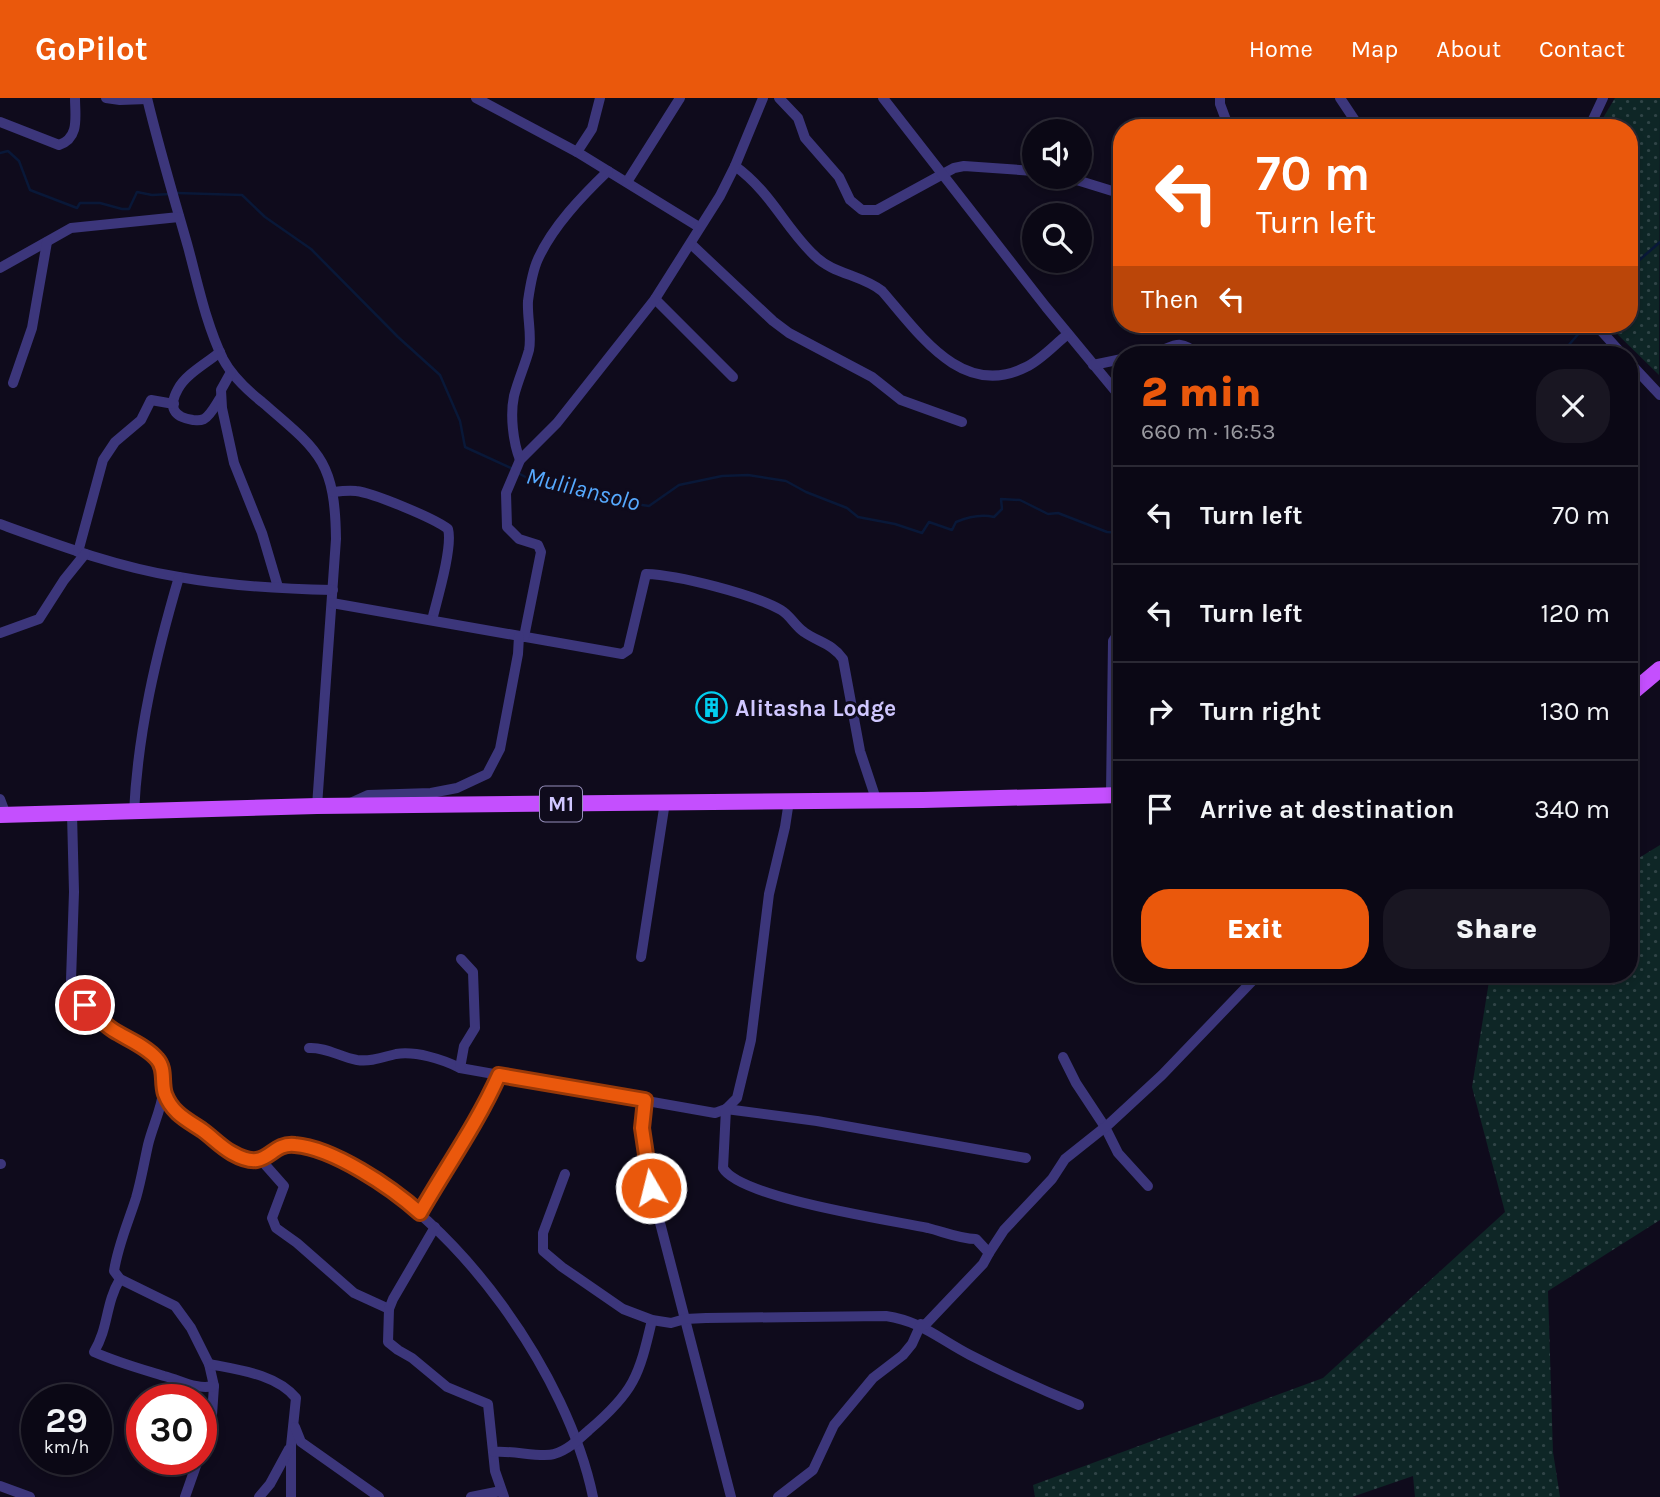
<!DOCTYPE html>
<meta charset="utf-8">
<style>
:root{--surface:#0b0815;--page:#191622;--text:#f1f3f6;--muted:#9a9aa0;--line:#2b2934;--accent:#ea580c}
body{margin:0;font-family:Karla,sans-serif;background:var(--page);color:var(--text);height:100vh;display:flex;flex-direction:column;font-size:26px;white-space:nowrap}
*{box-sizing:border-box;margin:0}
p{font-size:23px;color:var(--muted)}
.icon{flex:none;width:38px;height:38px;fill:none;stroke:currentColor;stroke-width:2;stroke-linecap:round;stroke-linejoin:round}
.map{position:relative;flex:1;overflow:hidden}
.sheet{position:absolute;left:1113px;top:248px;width:525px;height:637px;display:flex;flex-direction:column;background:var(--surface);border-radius:28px;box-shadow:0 4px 10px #0003,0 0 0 2px var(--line)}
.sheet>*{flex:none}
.hud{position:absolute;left:1113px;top:21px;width:525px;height:214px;border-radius:28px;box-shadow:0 4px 10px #0003,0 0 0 2px var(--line);background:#ea580c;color:#fff;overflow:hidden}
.tools{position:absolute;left:1022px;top:21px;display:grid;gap:14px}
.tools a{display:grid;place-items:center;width:70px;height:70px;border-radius:50%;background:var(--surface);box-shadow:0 4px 10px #0003,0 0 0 2px var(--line);font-size:35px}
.speed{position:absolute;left:21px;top:1286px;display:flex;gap:14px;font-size:35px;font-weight:700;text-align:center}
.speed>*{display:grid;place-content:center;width:91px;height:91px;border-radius:50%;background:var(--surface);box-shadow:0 4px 10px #0003,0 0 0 2px var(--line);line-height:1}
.speed small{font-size:18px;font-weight:400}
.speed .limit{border:10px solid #d22;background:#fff;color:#111}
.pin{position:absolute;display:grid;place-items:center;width:60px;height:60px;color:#fff;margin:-30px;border:4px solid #fff;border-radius:50%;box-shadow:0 2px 7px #0007}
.me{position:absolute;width:77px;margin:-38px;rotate:352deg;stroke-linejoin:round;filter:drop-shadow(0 0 5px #0008)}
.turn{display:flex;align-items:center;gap:24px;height:147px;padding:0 28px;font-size:32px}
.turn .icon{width:91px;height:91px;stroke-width:2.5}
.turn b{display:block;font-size:49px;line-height:60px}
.then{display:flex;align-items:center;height:66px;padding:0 28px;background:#0003;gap:14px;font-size:26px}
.round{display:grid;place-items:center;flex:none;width:74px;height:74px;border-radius:28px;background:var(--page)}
.headline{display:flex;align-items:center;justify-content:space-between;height:119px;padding:0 28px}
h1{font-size:42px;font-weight:800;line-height:52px;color:var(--accent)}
.primary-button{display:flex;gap:14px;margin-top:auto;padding:14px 28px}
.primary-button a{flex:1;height:80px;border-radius:28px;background:var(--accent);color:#fff;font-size:28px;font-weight:800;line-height:80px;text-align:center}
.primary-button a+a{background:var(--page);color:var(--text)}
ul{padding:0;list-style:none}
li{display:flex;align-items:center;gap:21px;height:98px;padding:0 28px;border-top:2px solid var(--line)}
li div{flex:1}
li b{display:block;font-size:26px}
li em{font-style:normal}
header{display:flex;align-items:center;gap:42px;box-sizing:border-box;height:98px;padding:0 35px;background:var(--accent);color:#fff}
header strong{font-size:33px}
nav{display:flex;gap:38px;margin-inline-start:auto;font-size:24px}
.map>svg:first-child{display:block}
.green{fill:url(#green-dots)}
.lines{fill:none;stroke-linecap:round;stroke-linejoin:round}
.stream{stroke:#091838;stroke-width:2.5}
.street{stroke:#3c367b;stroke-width:10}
.primary{stroke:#c44ffe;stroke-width:16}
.route-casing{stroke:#983908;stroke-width:18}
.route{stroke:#ea580c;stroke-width:12}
.labels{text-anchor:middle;stroke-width:6;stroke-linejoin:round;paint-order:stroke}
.shield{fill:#0f0b1c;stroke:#968fbb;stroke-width:2}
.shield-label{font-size:21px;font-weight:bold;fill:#d0c7ff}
.poi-label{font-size:23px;font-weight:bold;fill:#d0c7ff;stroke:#0f0b1c;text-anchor:start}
.water-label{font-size:24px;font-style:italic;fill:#56a9fe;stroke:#0f0b1c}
</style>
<header>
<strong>GoPilot</strong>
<nav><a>Home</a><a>Map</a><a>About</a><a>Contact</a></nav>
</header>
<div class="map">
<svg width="1660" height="1399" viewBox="0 0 1660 1399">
<defs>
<pattern id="green-dots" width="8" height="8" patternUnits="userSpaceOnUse" patternTransform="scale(1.75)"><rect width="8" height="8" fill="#0e2626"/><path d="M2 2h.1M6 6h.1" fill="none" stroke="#304447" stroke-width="1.8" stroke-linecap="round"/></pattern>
</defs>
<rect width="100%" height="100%" fill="#0f0b1c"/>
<g class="green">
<polygon points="1615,0 1660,0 1659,277 1607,226 1629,226 1629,30 1597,30"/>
<polygon points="1660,747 1660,1122 1548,1193 1553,1354 1560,1399 1415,1399 1413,1378 1352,1399 1035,1399 1033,1387 1323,1280 1505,1114 1472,989 1490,877 1629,877 1629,766"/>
</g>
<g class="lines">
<g class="stream">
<polyline points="0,55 8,53 19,63 30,92 77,110 80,105 100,105 122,111 129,111 137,94 152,97 171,96"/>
<polyline points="177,95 242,97 265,119 311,151 398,239 440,277 460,323 465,349 513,371"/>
<polyline points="1629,171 1660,144"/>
<polyline points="1564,257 1567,249 1587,226"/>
<path d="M518 375 531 382 562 391 597 396 621 404 649 408 679 387 722 378 748 377 786 383 806 394 847 410 858 419 895 426 922 435 929 424 952 432 956 424C968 419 981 416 994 419L1002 411 1001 401 1020 402 1048 416 1058 415 1107 434 1122 435"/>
</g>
<g class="street">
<polyline points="106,0 120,2 147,1"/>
<path d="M147 0C159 50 174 100 188 149 198 186 206 226 223 261 232 278 247 292 262 304 319 353 335 362 336 441L317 708"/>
<polyline points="476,0 577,54 699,129"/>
<polyline points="779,0 798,20 805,40 839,79 850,102 862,112 877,112 954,70 964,68 1034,73"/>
<polyline points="883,0 1046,209 1122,301"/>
<polyline points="1220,0 1220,6 1229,30"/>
<polyline points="1340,0 1360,30"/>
<path d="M0 24 59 47C80 40 75 18 75 0"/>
<polyline points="1589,30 1603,0"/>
<polyline points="577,54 592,31 600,0"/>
<path d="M735 68C772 95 785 130 815 158 833 176 862 177 882 193 918 234 962 302 1026 269 1041 262 1055 246 1068 236"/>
<polyline points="1067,79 1122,96"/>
<polyline points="627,84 680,0"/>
<polyline points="691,146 773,223 789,235 872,279 901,302 962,324"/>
<polyline points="0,170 71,130 179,119"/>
<polyline points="655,201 733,279"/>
<polyline points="1595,226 1623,257"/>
<path d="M220 254C207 265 186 276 178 291 168 309 173 319 193 322 198 322 199 323 204 321 211 317 216 306 221 299"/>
<path d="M1149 257C1175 250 1175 238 1200 257"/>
<polyline points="1629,264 1660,297"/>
<polyline points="1093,267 1122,261"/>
<polyline points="231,274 221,292 222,310 234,365 262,435 278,489"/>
<polyline points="13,285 32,230 47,144"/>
<path d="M520 362C513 344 510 317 514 298 518 282 525 267 529 252 532 237 527 219 528 203 530 189 532 174 538 161 553 128 582 98 608 73"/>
<path d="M333 394C341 393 349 392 356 393 373 395 434 420 448 431 453 449 437 502 432 522"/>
<path d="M0 426C58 447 117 469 179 479 229 488 282 491 333 492"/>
<polyline points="78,454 103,362 115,344 141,322 151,302 174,306"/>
<path d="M332 505 622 556 628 552 646 476C678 477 753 496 781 512 790 517 795 528 804 534 818 544 833 546 843 561L860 653 876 701"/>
<polyline points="0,535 39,521 64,482 85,456"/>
<polyline points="524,539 541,454 538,447 519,441 507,429 506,395 520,362 557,325 655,201 720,98 735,68 763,0"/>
<polyline points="1111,697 1113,543 1115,540 1122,538"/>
<polyline points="0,701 6,717"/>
<polyline points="348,706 368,697 431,695 457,690 487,676 500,651 518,556 519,538"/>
<path d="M134 714C138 633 156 557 179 479"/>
<path d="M72 716 74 794 71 882C84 922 126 936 156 959 175 987 155 1018 148 1047 144 1065 141 1083 136 1100 128 1125 118 1147 114 1173L120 1181 175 1208 191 1230 209 1266 214 1288 212 1317 201 1352"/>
<polyline points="641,859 665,704"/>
<path d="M309 950C326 949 340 959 357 962 371 964 383 959 396 956 416 953 442 961 460 970L715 1015 726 1011 817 1023 1026 1060"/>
<polyline points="1063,959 1076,985 1105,1029 1118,1055 1148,1088"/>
<polyline points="460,970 464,948 475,930 473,874 461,861"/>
<path d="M164 994 175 1014 183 1021 232 1055 257 1063C270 1060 280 1045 295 1047 312 1048 330 1057 345 1065 458 1120 568 1277 593 1399"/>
<polyline points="645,1002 642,1030 651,1090 731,1399"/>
<polyline points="261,1062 284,1088 272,1120 276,1130 297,1145 354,1195 389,1211"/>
<polyline points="0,1066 1,1066"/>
<path d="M565 1076 543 1135V1153L562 1169 623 1211 652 1222 671 1225 685 1221 706 1220 886 1218C921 1223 939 1241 970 1257 1005 1275 1042 1292 1079 1307"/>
<polyline points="420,1115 444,1072 476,1025 499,977"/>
<polyline points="435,1129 393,1201 389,1211 388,1244 398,1252 412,1260 447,1289 488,1306 495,1373 504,1399"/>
<polyline points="989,1155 1004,1132 1052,1081 1065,1061 1109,1026 1162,977 1258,877"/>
<path d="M120 1181C105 1206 109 1229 94 1254 119 1265 138 1270 164 1278 181 1282 195 1292 214 1288"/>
<path d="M209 1266C239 1272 276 1276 296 1300L291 1348V1399"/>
<polyline points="295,1329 301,1344 379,1399"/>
<path d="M494 1354C511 1352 542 1360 554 1356 568 1352 579 1341 589 1332 634 1294 639 1278 652 1222"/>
<polyline points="0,1388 30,1399"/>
<polyline points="185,1399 198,1362"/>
<polyline points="259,1399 270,1386 289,1351"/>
<polyline points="471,1399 501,1393"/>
<path d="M778 1399 813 1372 834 1327 873 1280 903 1257 912 1246 921 1226 925 1227 983 1166 989 1155 976 1141C960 1141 944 1134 928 1130 890 1122 740 1100 723 1070L726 1011 737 1000 751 942 769 796 785 729 789 703"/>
</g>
<g class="primary">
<polyline points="1629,597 1660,571"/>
<polyline points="0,717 317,708 923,702 1122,697"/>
</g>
</g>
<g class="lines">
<defs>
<path id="route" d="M85 907C94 915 102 925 113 932 127 941 146 948 157 961 166 971 161 984 165 996 172 1015 187 1022 202 1032 212 1039 221 1049 232 1055 269 1076 268 1044 295 1047 333 1050 391 1089 420 1115 447 1068 477 1026 499 977L645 1002 642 1030 651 1090"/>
</defs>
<use href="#route" class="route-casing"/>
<use href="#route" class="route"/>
</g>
<defs>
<symbol id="building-ring" viewBox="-11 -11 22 22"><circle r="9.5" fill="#0f0b1c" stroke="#02ceef" stroke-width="1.5"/><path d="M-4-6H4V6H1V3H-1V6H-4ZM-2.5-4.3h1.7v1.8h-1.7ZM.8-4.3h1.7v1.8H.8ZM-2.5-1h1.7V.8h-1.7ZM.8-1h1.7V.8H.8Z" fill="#02ceef"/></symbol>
</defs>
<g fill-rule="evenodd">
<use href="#building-ring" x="694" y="592" width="35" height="35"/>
</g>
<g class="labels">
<rect class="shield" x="540" y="688.5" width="42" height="35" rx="5"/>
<g class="shield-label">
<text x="561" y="713">M1</text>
</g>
<g class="poi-label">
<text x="735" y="618">Alitasha Lodge</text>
</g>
<g class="water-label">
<text transform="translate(583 391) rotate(14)" y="8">Mulilansolo</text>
</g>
</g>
</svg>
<div class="tools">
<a><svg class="icon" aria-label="sound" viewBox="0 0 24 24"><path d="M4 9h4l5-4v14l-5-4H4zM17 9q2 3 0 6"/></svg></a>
<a><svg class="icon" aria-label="search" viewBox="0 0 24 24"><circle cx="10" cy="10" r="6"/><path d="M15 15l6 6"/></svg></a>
</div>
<div class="speed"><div>29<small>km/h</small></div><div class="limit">30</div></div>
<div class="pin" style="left:85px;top:907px;background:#d93025"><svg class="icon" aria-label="arrive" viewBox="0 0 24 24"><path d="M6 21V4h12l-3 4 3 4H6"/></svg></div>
<svg class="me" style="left:651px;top:1090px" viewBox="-20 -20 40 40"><circle r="17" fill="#ea580c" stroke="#fff" stroke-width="3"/><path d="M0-11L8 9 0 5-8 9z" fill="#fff"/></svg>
<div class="hud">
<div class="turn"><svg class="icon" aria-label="left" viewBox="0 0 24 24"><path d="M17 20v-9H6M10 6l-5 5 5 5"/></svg><div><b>70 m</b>Turn left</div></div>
<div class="then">Then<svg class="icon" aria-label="left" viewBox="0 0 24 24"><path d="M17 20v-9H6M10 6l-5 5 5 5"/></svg></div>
</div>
<section class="sheet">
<div class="headline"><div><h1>2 min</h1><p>660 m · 16:53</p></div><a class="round"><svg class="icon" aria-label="close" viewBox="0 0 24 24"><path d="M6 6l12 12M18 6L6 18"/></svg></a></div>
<ul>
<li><svg class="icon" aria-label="left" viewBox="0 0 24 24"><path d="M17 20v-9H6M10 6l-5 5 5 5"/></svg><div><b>Turn left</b></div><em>70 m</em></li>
<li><svg class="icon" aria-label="left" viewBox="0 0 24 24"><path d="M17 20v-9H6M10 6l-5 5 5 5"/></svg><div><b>Turn left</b></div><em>120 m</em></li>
<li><svg class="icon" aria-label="right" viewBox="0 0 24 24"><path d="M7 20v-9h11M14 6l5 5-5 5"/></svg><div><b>Turn right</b></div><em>130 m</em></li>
<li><svg class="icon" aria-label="arrive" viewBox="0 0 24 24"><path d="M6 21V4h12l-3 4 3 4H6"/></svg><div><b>Arrive at destination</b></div><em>340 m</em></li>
</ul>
<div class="primary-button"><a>Exit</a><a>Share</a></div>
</section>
</div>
